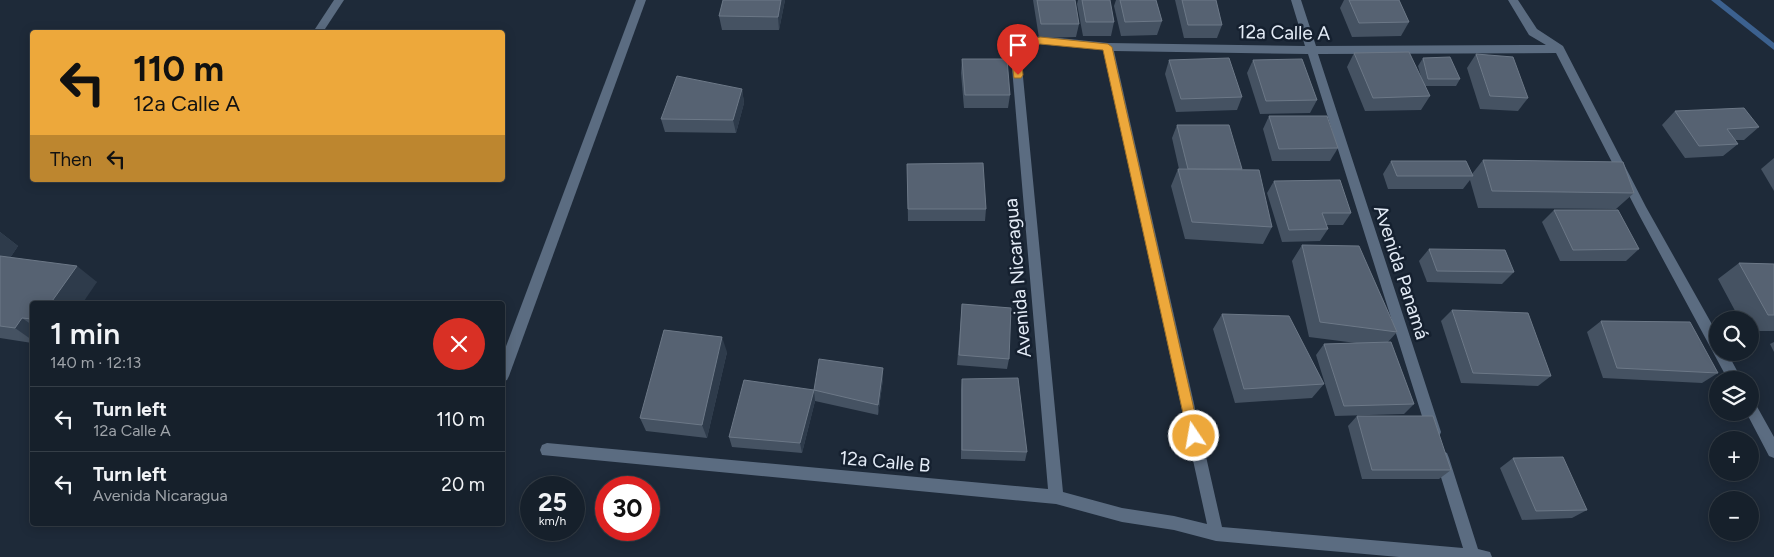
<!DOCTYPE html>
<meta charset="utf-8">
<style>
:root{--surface:#16202b;--page:#232d37;--text:#f1f3f6;--muted:#9ea3a9;--line:#353e47}
body{margin:0;font-family:Figtree,sans-serif;background:var(--page);color:var(--text);height:100vh;display:flex;flex-direction:column;font-size:19px;white-space:nowrap}
*{box-sizing:border-box;margin:0}
p{font-size:16px;color:var(--muted)}
.icon{flex:none;width:28px;height:28px;fill:none;stroke:currentColor;stroke-width:2;stroke-linecap:round;stroke-linejoin:round}
.map{position:relative;flex:1;overflow:hidden}
.panel{position:absolute;left:30px;top:301px;width:475px;height:225px;display:flex;flex-direction:column;background:var(--surface);border-radius:5px;box-shadow:0 2px 12px #0003,0 0 0 1px var(--line)}
.panel>*{flex:none}
.hud{position:absolute;left:30px;top:30px;width:475px;height:152px;border-radius:5px;box-shadow:0 2px 12px #0003,0 0 0 1px var(--line);background:#eda83b;color:#111;overflow:hidden}
.tools{position:absolute;left:1709px;top:311px;display:grid;gap:10px}
.tools a{display:grid;place-items:center;width:50px;height:50px;border-radius:50%;background:var(--surface);box-shadow:0 2px 12px #0003,0 0 0 1px var(--line);font-size:25px}
.speed{position:absolute;left:520px;top:476px;display:flex;gap:10px;font-size:25px;font-weight:700;text-align:center}
.speed>*{display:grid;place-content:center;width:65px;height:65px;border-radius:50%;background:var(--surface);box-shadow:0 2px 12px #0003,0 0 0 1px var(--line);line-height:1}
.speed small{font-size:12px;font-weight:400}
.speed .limit{border:8px solid #d22;background:#fff;color:#111}
.pin{position:absolute;display:grid;place-items:center;width:42px;height:42px;color:#fff;margin:-51px -21px;border-radius:50% 50% 50% 0;rotate:-45deg;box-shadow:0 0 5px #0007}
.pin .icon{rotate:45deg}
.me{position:absolute;width:55px;margin:-28px;rotate:348deg;stroke-linejoin:round;filter:drop-shadow(0 0 4px #0008)}
.turn{display:flex;align-items:center;gap:18px;height:105px;padding:0 20px;font-size:22px}
.turn .icon{width:65px;height:65px;stroke-width:2.5}
.turn b{display:block;font-size:35px;line-height:42px}
.then{display:flex;align-items:center;height:48px;padding:0 20px;background:#0003;gap:10px;font-size:19px}
.round{display:grid;place-items:center;flex:none;width:52px;height:52px;border-radius:26px;background:var(--page)}
.overview{display:flex;align-items:center;justify-content:space-between;height:85px;padding:0 20px}
h1{font-size:30px;font-weight:600;line-height:38px}
ul{padding:0;list-style:none}
li{display:flex;align-items:center;gap:15px;height:65px;padding:0 20px;border-top:1px solid var(--line)}
li div{flex:1}
li b{display:block;font-size:19px}
li em{font-style:normal}
.map>svg:first-child{display:block}
.lines{fill:none;stroke-linecap:round;stroke-linejoin:round}
.stream{fill:#3c618f;fill-rule:evenodd}
.service{fill:#5b6c81;fill-rule:evenodd}
.minor{fill:#5b6c81;fill-rule:evenodd}
.wall{fill:#455262}
.shaded-wall{fill:#2e3b4b}
.building{fill:#566272;stroke:#6c7887}
.route{fill:#eda83b;stroke:#9a6d26}
.labels{text-anchor:middle;stroke-width:5;stroke-linejoin:round;paint-order:stroke}
.street-label{font-size:19px;fill:#e4ecf7;stroke:#15202f}
</style>
<div class="map">
<svg width="1774" height="557" viewBox="0 0 1774 557">
<rect width="100%" height="100%" fill="#1e2a39"/>
<g class="lines">
<polygon class="stream" points="1711,0 1720,0 1774,43 1774,50"/>
<polygon class="service" points="334,0 344,0 323,32 313,32"/>
<g class="minor">
<polygon points="636,0 646,0 509,376 507,380 502,382 502,357"/>
<path d="M1291 0H1301L1316 46 1546 45 1529 35 1508 0H1518L1537 29 1563 46 1646 207 1718 335V352H1727L1742 380H1728L1638 213 1556 53 1318 54 1441 432 1439 437 1434 438 1429 437 1427 432 1308 54 1114 51 1222 527 1463 548 1435 458 1437 453 1442 451 1447 453 1449 458 1478 549 1490 552 1492 557H1399L1216 541 1174 530 1122 522 1056 504 542 455 540 450 542 445 547 443 1048 489 1011 56 1017 43 1040 36 1108 43 1305 46ZM1040 44 1103 50 1207 524 1174 516 1122 508 1063 492 1021 56 1025 49Z"/>
<polygon points="1750,401 1755,403 1774,437 1774,458 1769,456 1746,412 1750,412"/>
</g>
</g>
<g class="wall">
<polygon points="785,0 779,30 722,30 719,16"/>
<polygon points="1033,0 1075,0 1079,24 1076,37 1039,38"/>
<polygon points="1078,0 1110,0 1114,22 1111,36 1083,36 1077,4"/>
<polygon points="1116,0 1156,0 1162,21 1157,35 1121,36 1114,6"/>
<polygon points="1175,0 1216,0 1222,25 1217,38 1184,38"/>
<polygon points="1344,0 1399,0 1409,22 1401,36 1352,37 1340,8"/>
<polygon points="1354,53 1422,80 1418,66 1423,58 1460,79 1456,86 1425,86 1430,96 1421,110 1365,111 1347,67"/>
<polygon points="1476,54 1528,98 1518,111 1480,109 1467,68"/>
<polygon points="962,59 1010,95 1008,108 964,108 961,73"/>
<polygon points="1169,60 1242,97 1237,110 1176,112 1165,74"/>
<polygon points="1253,60 1317,100 1310,113 1260,114 1247,73"/>
<polygon points="742,89 744,103 736,133 665,132 661,119"/>
<polygon points="1675,111 1759,127 1744,140 1735,140 1738,144 1723,156 1685,158 1662,125"/>
<polygon points="1269,116 1338,148 1330,161 1272,161 1263,129"/>
<polygon points="1177,125 1242,169 1241,170 1272,227 1263,244 1185,239 1171,186 1178,169 1179,169 1172,138"/>
<polygon points="1774,158 1774,191 1761,169"/>
<polygon points="1483,160 1634,193 1616,209 1478,208 1470,180 1463,189 1388,189 1383,174 1391,161 1472,174"/>
<polygon points="907,164 986,209 985,221 908,221"/>
<polygon points="1274,181 1351,213 1343,225 1326,225 1328,229 1320,241 1282,242 1267,193"/>
<polygon points="1554,210 1639,249 1626,261 1560,261 1542,222"/>
<polygon points="0,232 18,246 10,258 97,282 32,304 32,343 0,338"/>
<polygon points="1302,245 1397,332 1388,342 1414,404 1404,414 1335,416 1316,355 1324,344 1356,343 1309,337 1292,261"/>
<polygon points="1429,249 1514,272 1502,284 1427,282 1419,261"/>
<polygon points="1739,263 1774,264 1774,331 1750,331 1750,320 1740,320 1718,279"/>
<polygon points="962,304 1009,359 1007,369 957,365"/>
<polygon points="1452,310 1551,376 1538,386 1461,383 1441,321"/>
<polygon points="1222,314 1324,384 1312,398 1235,403 1213,329"/>
<polygon points="1601,321 1718,373 1702,383 1603,378 1587,332"/>
<polygon points="1774,342 1774,352 1770,344"/>
<polygon points="727,352 707,438 646,431 640,418"/>
<polygon points="883,379 878,415 815,401 802,453 732,447 729,437 814,390"/>
<polygon points="962,379 1027,452 1025,461 961,459 961,389"/>
<polygon points="1357,416 1451,470 1439,479 1362,479 1348,426"/>
<polygon points="1513,458 1587,510 1572,518 1522,520 1500,468"/>
</g>
<g class="shaded-wall">
<polygon points="781,0 785,0 779,30 778,17"/>
<polygon points="742,89 744,103 736,133 733,120"/>
<polygon points="0,232 18,246 0,273"/>
<polygon points="77,266 97,282 82,304 50,304"/>
<polygon points="22,318 32,325 32,340 15,328"/>
<polygon points="722,337 727,352 707,438 702,425"/>
<polygon points="883,368 883,379 878,415 878,405"/>
<polygon points="814,390 815,401 802,453 800,443"/>
</g>
<g class="building">
<polygon points="723,0 781,0 778,17 719,16"/>
<polygon points="1037,0 1075,0 1079,24 1041,24"/>
<polygon points="1082,0 1110,0 1114,22 1086,22"/>
<polygon points="1120,0 1156,0 1162,21 1125,22"/>
<polygon points="1182,0 1216,0 1222,25 1188,25"/>
<polygon points="1349,0 1399,0 1409,22 1359,23"/>
<polygon points="1409,52 1430,96 1373,98 1354,53"/>
<polygon points="1476,54 1513,57 1528,98 1490,96"/>
<polygon points="1450,57 1460,79 1428,79 1423,58"/>
<polygon points="1229,58 1242,97 1181,99 1169,60"/>
<polygon points="962,59 1007,59 1010,95 965,95"/>
<polygon points="1302,59 1317,100 1266,101 1253,60"/>
<polygon points="677,76 742,89 733,120 661,119"/>
<polygon points="1744,108 1759,127 1727,129 1738,144 1699,146 1675,111"/>
<polygon points="1269,116 1327,116 1338,148 1279,149"/>
<polygon points="1177,125 1229,125 1242,169 1188,169"/>
<polygon points="1483,160 1623,162 1634,193 1492,191"/>
<polygon points="1391,161 1466,161 1473,176 1397,176"/>
<polygon points="983,163 986,209 908,209 907,164"/>
<polygon points="1178,169 1259,170 1272,227 1192,222"/>
<polygon points="1340,180 1351,213 1322,213 1328,229 1289,230 1274,181"/>
<polygon points="1554,210 1618,210 1639,249 1573,250"/>
<polygon points="1302,245 1359,246 1397,332 1320,322"/>
<polygon points="1429,249 1505,250 1514,272 1437,271"/>
<polygon points="0,256 77,266 50,304 32,304 32,319 22,318 15,328 0,326"/>
<polygon points="1739,263 1774,264 1774,315 1768,315"/>
<polygon points="962,304 1011,308 1009,359 959,355"/>
<polygon points="1452,310 1528,313 1551,376 1473,373"/>
<polygon points="1222,314 1289,316 1324,384 1244,389"/>
<polygon points="1601,321 1690,322 1718,373 1617,368"/>
<polygon points="664,330 722,337 702,425 640,418"/>
<polygon points="1391,342 1414,404 1344,406 1324,344"/>
<polygon points="819,359 883,368 878,405 814,390 800,443 729,437 744,380 814,390"/>
<polygon points="1018,378 1027,452 962,450 962,379"/>
<polygon points="1357,416 1433,416 1451,470 1372,470"/>
<polygon points="1563,457 1587,510 1536,511 1513,458"/>
</g>
<polygon class="route" points="1040,37 1108,44 1112,47 1200,436 1198,441 1194,442 1190,441 1188,436 1103,50 1040,44 1025,49 1021,56 1023,75 1021,78 1014,78 1011,56 1018,44"/>
<g class="labels">
<g class="street-label">
<text transform="translate(1284 32) rotate(1)" y="7">12a Calle A</text>
<text transform="translate(1402 272) rotate(72)" y="7">Avenida Panamá</text>
<text transform="translate(1017 278) rotate(-95)" y="7">Avenida Nicaragua</text>
<text transform="translate(885 461) rotate(5)" y="7">12a Calle B</text>
</g>
</g>
</svg>
<div class="tools">
<a><svg class="icon" aria-label="search" viewBox="0 0 24 24"><circle cx="10" cy="10" r="6"/><path d="M15 15l6 6"/></svg></a>
<a><svg class="icon" aria-label="layers" viewBox="0 0 24 24"><path d="M12 4l9 5-9 5-9-5zM3 14l9 5 9-5"/></svg></a>
<a>+</a>
<a>−</a>
</div>
<div class="speed"><div>25<small>km/h</small></div><div class="limit">30</div></div>
<div class="pin" style="left:1018px;top:75px;background:#d93025"><svg class="icon" aria-label="arrive" viewBox="0 0 24 24"><path d="M6 21V4h12l-3 4 3 4H6"/></svg></div>
<svg class="me" style="left:1194px;top:436px" viewBox="-20 -20 40 40"><circle r="17" fill="#eda83b" stroke="#fff" stroke-width="3"/><path d="M0-11L8 9 0 5-8 9z" fill="#fff"/></svg>
<div class="hud">
<div class="turn"><svg class="icon" aria-label="left" viewBox="0 0 24 24"><path d="M17 20v-9H6M10 6l-5 5 5 5"/></svg><div><b>110 m</b>12a Calle A</div></div>
<div class="then">Then<svg class="icon" aria-label="left" viewBox="0 0 24 24"><path d="M17 20v-9H6M10 6l-5 5 5 5"/></svg></div>
</div>
<section class="panel">
<div class="overview"><div><h1>1 min</h1><p>140 m · 12:13</p></div><a class="round" style="background:#d93025;color:#fff"><svg class="icon" aria-label="close" viewBox="0 0 24 24"><path d="M6 6l12 12M18 6L6 18"/></svg></a></div>
<ul>
<li><svg class="icon" aria-label="left" viewBox="0 0 24 24"><path d="M17 20v-9H6M10 6l-5 5 5 5"/></svg><div><b>Turn left</b><p>12a Calle A</p></div><em>110 m</em></li>
<li><svg class="icon" aria-label="left" viewBox="0 0 24 24"><path d="M17 20v-9H6M10 6l-5 5 5 5"/></svg><div><b>Turn left</b><p>Avenida Nicaragua</p></div><em>20 m</em></li>
</ul>
</section>
</div>
